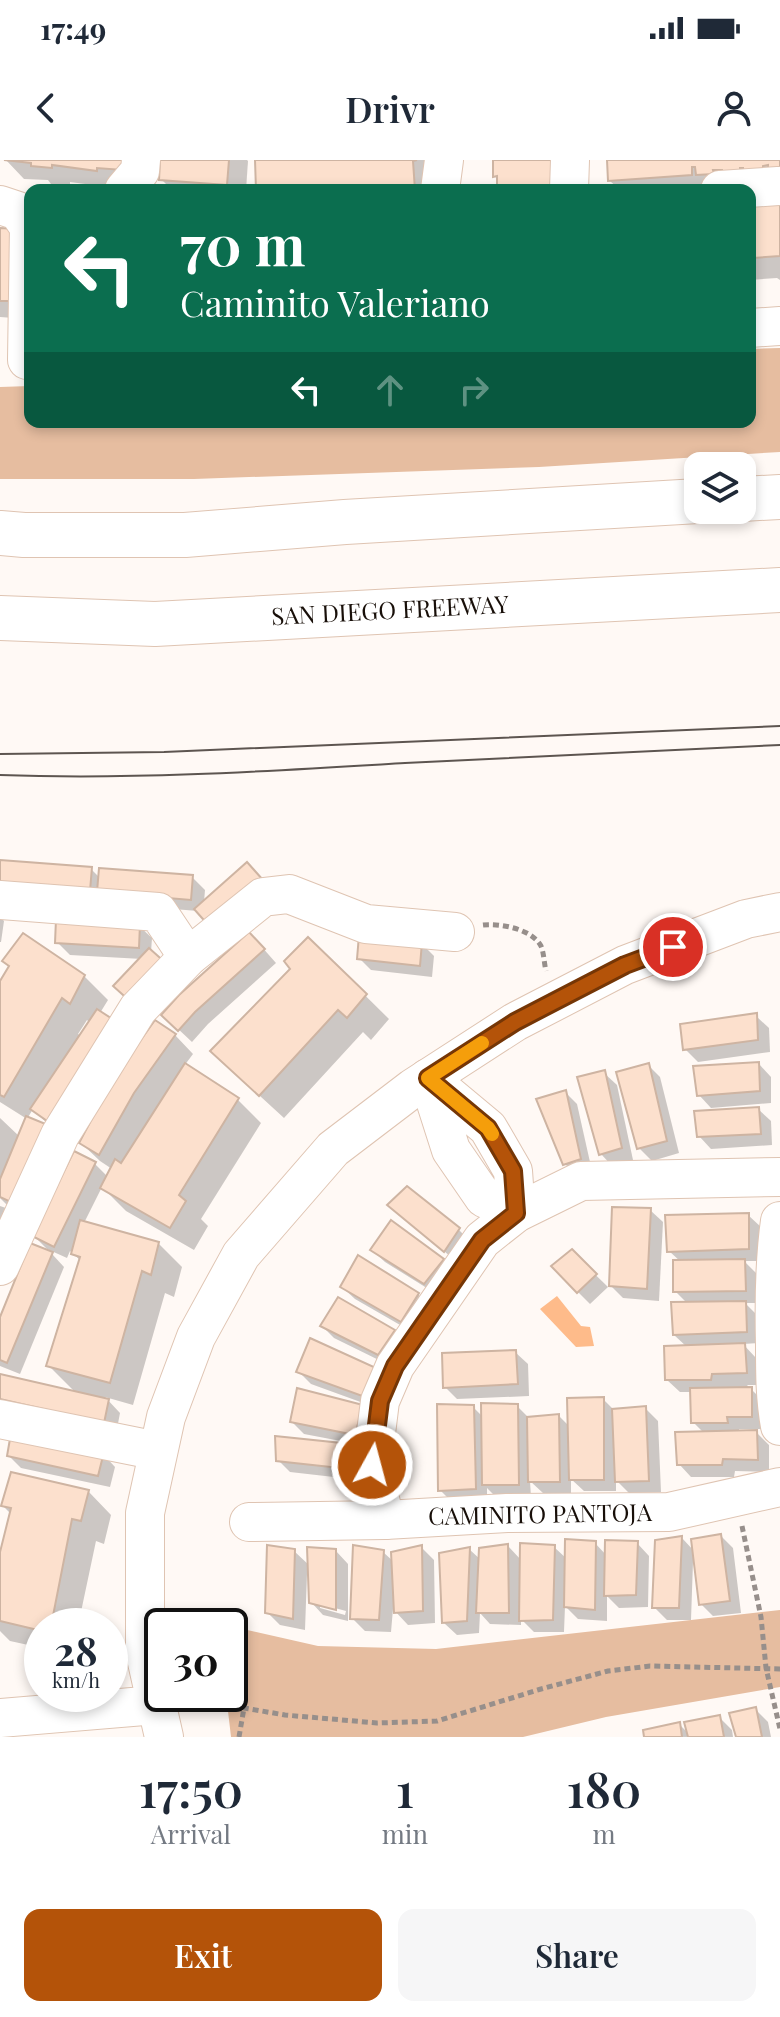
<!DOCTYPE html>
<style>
:root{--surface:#fff;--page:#f6f6f7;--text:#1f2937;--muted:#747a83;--accent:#b45309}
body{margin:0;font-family:"Playfair Display",serif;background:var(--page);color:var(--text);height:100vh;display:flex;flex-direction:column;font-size:30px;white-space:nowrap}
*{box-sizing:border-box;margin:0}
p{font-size:26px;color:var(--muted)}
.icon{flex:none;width:44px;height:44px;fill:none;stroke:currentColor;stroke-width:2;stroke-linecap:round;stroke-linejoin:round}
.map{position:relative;height:1577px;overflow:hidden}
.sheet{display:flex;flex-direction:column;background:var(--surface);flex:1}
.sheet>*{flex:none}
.hud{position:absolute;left:24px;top:24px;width:732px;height:244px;border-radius:16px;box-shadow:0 4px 12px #0003;background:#0b6e4f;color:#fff;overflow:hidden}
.buttons{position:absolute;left:684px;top:292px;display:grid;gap:16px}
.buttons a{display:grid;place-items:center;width:72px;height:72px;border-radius:16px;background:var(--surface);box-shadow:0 4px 12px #0003;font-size:40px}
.speed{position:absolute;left:24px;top:1448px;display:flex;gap:16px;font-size:40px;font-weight:700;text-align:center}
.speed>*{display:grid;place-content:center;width:104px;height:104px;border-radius:50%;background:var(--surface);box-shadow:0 4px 12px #0003;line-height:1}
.speed small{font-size:20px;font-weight:400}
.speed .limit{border:4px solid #111;border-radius:12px;background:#fff;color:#111}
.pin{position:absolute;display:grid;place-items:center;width:68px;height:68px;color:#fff;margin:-34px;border:4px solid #fff;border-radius:50%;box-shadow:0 2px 8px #0007}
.me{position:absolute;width:88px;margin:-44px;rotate:7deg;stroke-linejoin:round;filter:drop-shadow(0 0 6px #0008)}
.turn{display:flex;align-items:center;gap:28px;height:168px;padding:0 24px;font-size:36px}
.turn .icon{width:104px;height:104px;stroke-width:2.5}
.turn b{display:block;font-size:56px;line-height:68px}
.lanes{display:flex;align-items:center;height:76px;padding:0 24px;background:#0003;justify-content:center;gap:40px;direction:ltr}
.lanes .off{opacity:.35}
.eta{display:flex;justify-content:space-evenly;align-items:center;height:136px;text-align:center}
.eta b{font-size:48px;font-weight:600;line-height:56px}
.action{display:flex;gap:16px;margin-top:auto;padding:16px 24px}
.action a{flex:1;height:92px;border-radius:16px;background:var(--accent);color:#fff;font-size:32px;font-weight:600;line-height:92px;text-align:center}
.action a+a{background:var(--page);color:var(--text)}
.status{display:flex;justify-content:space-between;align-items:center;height:56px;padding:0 40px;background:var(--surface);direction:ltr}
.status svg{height:22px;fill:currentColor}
header{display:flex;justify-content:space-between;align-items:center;height:104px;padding:0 24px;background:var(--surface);font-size:36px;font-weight:600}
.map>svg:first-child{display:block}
.green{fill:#e6bda0}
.water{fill:#febb8a}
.shadow{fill:#0003;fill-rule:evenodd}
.building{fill:#fce0cd;stroke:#ceb4a2;stroke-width:2}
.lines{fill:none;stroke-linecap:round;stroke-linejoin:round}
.minor-casing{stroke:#dfc4b2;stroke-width:40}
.highway-casing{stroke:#dfc4b2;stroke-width:46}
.path{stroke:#978f8b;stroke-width:5;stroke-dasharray:6 4;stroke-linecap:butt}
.minor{stroke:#fff;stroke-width:38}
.highway{stroke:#fff;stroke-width:44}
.tram{stroke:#5d5550;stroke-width:2}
.route-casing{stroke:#753606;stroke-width:20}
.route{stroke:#b45309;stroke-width:14}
.slow{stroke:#f59e0b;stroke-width:14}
.labels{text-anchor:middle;stroke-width:8;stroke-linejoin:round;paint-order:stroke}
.street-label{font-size:24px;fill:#180f09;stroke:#fff}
</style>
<div class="status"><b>17:49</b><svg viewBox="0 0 49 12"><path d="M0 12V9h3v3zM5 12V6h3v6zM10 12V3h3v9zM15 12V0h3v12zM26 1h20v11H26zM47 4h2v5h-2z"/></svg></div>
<header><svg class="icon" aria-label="back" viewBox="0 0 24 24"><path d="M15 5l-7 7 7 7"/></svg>Drivr<svg class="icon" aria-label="person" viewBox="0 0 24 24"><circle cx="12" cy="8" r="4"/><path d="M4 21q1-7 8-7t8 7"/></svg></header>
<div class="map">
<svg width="780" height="1577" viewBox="0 0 780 1577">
<rect width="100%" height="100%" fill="#fff9f5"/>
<g class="green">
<polygon points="780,188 780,292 539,307 194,319 0,319 0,227 30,226 30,262 750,262 750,189"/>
<polygon points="780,1450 780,1527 606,1557 523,1577 231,1577 226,1534 230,1534 230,1466 318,1486 436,1489"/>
</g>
<polygon class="water" points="557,1136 581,1166 590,1167 594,1186 576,1187 540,1149"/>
<g class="shadow">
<polygon points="6,0 142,0 115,28 70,22 70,25 51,24 48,20 24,19"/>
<polygon points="162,0 247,0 248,1 246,30 172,30 161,19"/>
<polygon points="257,0 430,0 431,30 258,30"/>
<polygon points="609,0 780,0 780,120 777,118 750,120 750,30 620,30 610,21"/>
<polygon points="0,70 28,159 0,157"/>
<polygon points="0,702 91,709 100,718 192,717 205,730 204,742 198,751 111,744"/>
<polygon points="0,757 4,761 1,782 0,782"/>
<polygon points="139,766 152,778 151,792 142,799 70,795 57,782"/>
<polygon points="308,779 389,859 371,880 363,872 284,958 236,914"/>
<polygon points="421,783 434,796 432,817 371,810 359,798"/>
<polygon points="261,786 276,803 208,864 192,882 176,867"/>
<path d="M84 816 108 840 100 853 63 974 45 961 33 949 27 959 8 1046 0 1038V958L20 977 27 959 0 942V824ZM87 860 90 863 81 876 78 874Z"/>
<polygon points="756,856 769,868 770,892 698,902 685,889"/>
<polygon points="175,875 193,894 184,906 237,939 261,963 201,1059 208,1066 194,1090 126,1051 102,1027 84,1063 158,1083 182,1107 174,1137 165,1133 133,1245 105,1237 120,1253 116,1274 0,1248 0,1216 77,1234 48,1205 81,1101 70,1091 67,1098 47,1089 34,1076 95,1004 108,1017 112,1009 100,1001 81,983"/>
<polygon points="759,904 771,917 771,943 711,948 699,935"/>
<polygon points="648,905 660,917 679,993 652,1001 639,988"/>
<polygon points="604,913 617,925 633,1000 613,1007 601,994 580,919"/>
<polygon points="565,932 577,944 592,1011 577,1016 565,1004"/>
<polygon points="758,949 771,961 772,985 711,989 699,976"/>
<polygon points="390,1045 459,1070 471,1082 458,1103"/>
<polygon points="0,1046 12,1050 25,1063 0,1125"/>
<polygon points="650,1050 663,1062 659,1141 623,1138 611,1126"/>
<polygon points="748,1055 761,1067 761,1101 744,1101 757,1114 758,1143 745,1143 758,1156 759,1183 743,1184 756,1198 758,1225 747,1225 763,1241 764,1269 739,1269 739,1273 754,1270 769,1285 769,1312 735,1311 734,1317 691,1317 679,1304 704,1273 693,1262 692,1232 680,1232 667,1220 687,1187 674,1175 688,1144 675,1131 681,1102 669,1091"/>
<polygon points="372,1090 442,1101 454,1113 438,1135 385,1102"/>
<polygon points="572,1092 608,1127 590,1144 578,1132"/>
<polygon points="52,1094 64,1107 20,1214 0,1206 0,1162"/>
<polygon points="342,1127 418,1134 430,1147 414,1173 355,1139"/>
<polygon points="322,1166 393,1172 406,1184 391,1206 334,1178"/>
<polygon points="311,1181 377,1248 311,1224 299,1212"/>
<polygon points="515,1192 528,1204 529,1236 457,1239 445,1227"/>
<polygon points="603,1239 615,1251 645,1248 658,1261 661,1332 629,1333 616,1320 616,1331 584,1331 571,1319 571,1333 543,1333 530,1321 531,1337 496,1337 487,1328 487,1341 452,1342 440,1330 473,1247 483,1257 517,1246 529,1258 559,1256 570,1267"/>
<polygon points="374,1260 367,1286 304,1274 292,1262"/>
<polygon points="348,1284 362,1298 360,1320 290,1312 278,1300"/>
<polygon points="103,1294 115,1307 110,1327 21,1308 9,1296"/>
<polygon points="88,1331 111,1355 104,1384 96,1381 78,1466 42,1466 42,1488 10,1481 0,1471 0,1401 11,1354 3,1346"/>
<polygon points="721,1376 733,1388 741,1453 713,1456 701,1444 696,1402 693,1402 691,1460 667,1460 654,1447 682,1378 694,1391"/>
<polygon points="595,1383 607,1396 637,1383 649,1396 648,1447 619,1448 607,1436 607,1461 578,1459 565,1446 564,1472 534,1472 521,1459 521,1465 490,1464 480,1453 479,1473 457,1475 444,1463 469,1389 481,1400 508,1386 522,1401 554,1387 567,1399"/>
<polygon points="422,1388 434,1400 435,1463 408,1465 393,1449 391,1472 365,1471 352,1458 383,1392 394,1402"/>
<path d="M294 1391 310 1406 336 1391 348 1404V1461L323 1455 311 1442 310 1414H307L305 1470 280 1465 267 1452ZM320 1444 346 1451 345 1455 320 1448Z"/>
<polygon points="756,1550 768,1562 771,1577 738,1577"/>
<polygon points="719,1557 732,1570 733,1577 646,1577 679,1564 689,1574"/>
</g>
<g class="building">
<polygon points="4,0 124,0 123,10 97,8 97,11 52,5 52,8 31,6 31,3"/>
<polygon points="160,0 229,0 227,25 159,20"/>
<polygon points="255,0 417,0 413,1 415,30 312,30 312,28 308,30 256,30"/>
<polygon points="493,0 554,0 556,30 497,30 497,16 493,17"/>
<polygon points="607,0 780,0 780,8 768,8 768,5 763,6 763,10 743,11 743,8 740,8 740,12 722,13 722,10 713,10 714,14 696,15 695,7 692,7 692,15 608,21"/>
<polygon points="750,37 780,44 780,96 753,98 753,95 750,96"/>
<polygon points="0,68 16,69 10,141 0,141"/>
<polygon points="0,700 92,707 90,731 0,725"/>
<polygon points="247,702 263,720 210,767 194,749"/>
<polygon points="99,708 193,715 191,740 97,732"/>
<polygon points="56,759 140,764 139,788 55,783"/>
<polygon points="249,772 265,789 195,852 178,871 161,855 179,835"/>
<polygon points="23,773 85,815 70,844 62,838 4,937 0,935 0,821 9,806 2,801"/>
<polygon points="359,775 422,782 420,806 357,799"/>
<polygon points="308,777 367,834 347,858 338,850 259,936 210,891 290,809 284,801"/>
<polygon points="149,788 168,805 132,843 113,826"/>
<polygon points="97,849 117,862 50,963 30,949"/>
<polygon points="757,853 758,880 683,890 680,864"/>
<polygon points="155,860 176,874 134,933 99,995 79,983 113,919"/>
<polygon points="759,902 760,931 697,936 693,906"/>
<polygon points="185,903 239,938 179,1035 186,1041 170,1068 100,1028 115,999 121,1003"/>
<polygon points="649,903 667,981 637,989 616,912"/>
<polygon points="605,910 622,988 599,995 577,917"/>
<polygon points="566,930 581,999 563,1005 536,939"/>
<polygon points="759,947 761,974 697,977 694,951"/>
<polygon points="26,956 48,965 15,1044 0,1037 0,1019"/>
<polygon points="74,991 96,1002 54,1087 32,1076"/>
<polygon points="407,1026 460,1068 444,1092 387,1045"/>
<polygon points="612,1047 651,1048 647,1129 609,1126"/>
<polygon points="749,1053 749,1089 667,1092 665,1055"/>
<polygon points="80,1060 159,1082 151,1115 142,1111 110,1223 46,1206 80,1097 71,1094"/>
<polygon points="391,1060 444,1099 424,1124 370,1090"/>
<polygon points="30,1083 53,1092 7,1203 0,1200 0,1157"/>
<polygon points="572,1089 597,1114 577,1133 551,1106"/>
<polygon points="358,1095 419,1133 401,1162 340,1127"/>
<polygon points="745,1099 746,1131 673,1132 673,1100"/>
<polygon points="338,1137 395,1170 378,1195 320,1166"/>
<polygon points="746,1141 747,1172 673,1175 671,1142"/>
<polygon points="310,1178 376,1208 365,1237 296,1212"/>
<polygon points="745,1183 747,1213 712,1214 711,1220 665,1220 664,1186"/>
<polygon points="516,1190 518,1224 443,1228 442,1193"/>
<polygon points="0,1214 109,1239 104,1263 0,1239"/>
<polygon points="752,1227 752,1257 727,1257 728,1263 691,1263 690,1228"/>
<polygon points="297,1228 363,1245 355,1275 290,1262"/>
<polygon points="604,1237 604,1320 569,1320 567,1238"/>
<polygon points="481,1243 518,1244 519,1325 482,1325"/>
<polygon points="437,1244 474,1245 476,1329 438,1331"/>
<polygon points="646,1246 649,1321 615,1322 612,1249"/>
<polygon points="559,1254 560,1322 528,1322 527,1257"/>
<polygon points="757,1270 758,1300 723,1299 722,1305 677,1305 675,1272"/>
<polygon points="11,1273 104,1292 98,1316 7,1296"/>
<polygon points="275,1276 351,1284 349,1309 276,1301"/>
<polygon points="11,1312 89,1330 81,1361 72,1359 51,1466 42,1466 42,1471 0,1461 0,1392 11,1348 1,1346"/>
<polygon points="721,1374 730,1441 699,1445 691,1379"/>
<polygon points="682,1376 679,1448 652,1448 655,1380"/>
<polygon points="565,1379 596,1381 595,1450 564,1447"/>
<polygon points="605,1380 638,1381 636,1435 604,1436"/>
<polygon points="520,1383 555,1385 553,1460 519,1461"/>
<polygon points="508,1384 509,1453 476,1453 479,1388"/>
<polygon points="267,1385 295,1389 293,1459 265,1453"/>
<polygon points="353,1385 384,1390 379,1460 350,1459"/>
<polygon points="422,1385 423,1451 394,1453 391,1392"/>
<polygon points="307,1387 336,1389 336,1450 309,1443"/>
<polygon points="470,1387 467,1461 442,1463 439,1393"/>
<polygon points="756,1547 762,1577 736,1577 729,1553"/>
<polygon points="720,1555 724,1577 688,1577 684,1562"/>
<polygon points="680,1562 682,1577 644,1577 643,1570"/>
</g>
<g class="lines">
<defs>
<g id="minor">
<polyline points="124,30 140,11 141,0"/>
<polyline points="440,30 444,0"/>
<polyline points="569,30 570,0"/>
<polyline points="720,30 778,26"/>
<polyline points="0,45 18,51 29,67 27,200"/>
<polyline points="750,168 780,166"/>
<polyline points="0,740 158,752 188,797"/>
<polygon points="428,918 488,968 513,1011 516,1053 484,1038 451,990"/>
<path d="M780 1061C774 1103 774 1144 775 1185 775 1213 775 1239 780 1266"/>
<polyline points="0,1106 60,975 138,849 188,797 263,737 289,734 366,764 455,772"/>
<polyline points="0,1259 158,1291"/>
<polyline points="385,1360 372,1305 380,1241 395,1206 482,1080 516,1053 581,1021 780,1017"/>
<polyline points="249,1362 385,1360 507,1353 669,1352 780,1327"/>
<polyline points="0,1558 156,1545"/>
<polyline points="164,1577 145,1493 145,1353 166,1257 196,1177 241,1095 333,989 413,928 515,862 625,805 746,759 780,752"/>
</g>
<g id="highway">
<polyline points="742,339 780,337"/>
<polyline points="0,373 24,375 185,375 345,362 698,341"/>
<polyline points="0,458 155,464 780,430"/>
</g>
</defs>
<use href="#minor" class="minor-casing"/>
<use href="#highway" class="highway-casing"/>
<g class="path">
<path d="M483 765C500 763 532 769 541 786 544 793 544 803 546 811"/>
<polyline points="742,1366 761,1457 766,1508 780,1569"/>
<polyline points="230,1532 244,1548 285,1555 377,1563 437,1561 541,1529 608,1511 650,1506 780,1509"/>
<polyline points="239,1577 244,1548"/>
</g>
<use href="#minor" class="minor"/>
<use href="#highway" class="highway"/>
<g class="tram">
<polyline points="0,594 164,592 780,566"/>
<path d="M0 615C135 620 271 611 405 603 530 596 655 590 780 585"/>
</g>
</g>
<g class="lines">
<defs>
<polyline id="route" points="372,1305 380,1241 395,1206 482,1080 516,1053 513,1011 488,968 428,918 515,862 625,805 673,787"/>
</defs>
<use href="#route" class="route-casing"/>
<use href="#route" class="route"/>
<polyline class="slow" points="482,883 428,918 488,968 492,974"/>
</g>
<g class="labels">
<g class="street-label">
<text transform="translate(390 451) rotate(-3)" y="8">SAN DIEGO FREEWAY</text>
<text transform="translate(540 1355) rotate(-1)" y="8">CAMINITO PANTOJA</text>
</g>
</g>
</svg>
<div class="buttons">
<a><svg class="icon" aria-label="layers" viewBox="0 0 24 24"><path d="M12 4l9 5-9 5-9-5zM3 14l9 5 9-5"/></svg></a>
</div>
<div class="speed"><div>28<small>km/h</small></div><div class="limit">30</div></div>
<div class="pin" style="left:673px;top:787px;background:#d93025"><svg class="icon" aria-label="arrive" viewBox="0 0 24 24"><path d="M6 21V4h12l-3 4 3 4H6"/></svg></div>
<svg class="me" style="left:372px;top:1305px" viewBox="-20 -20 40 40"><circle r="17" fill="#b45309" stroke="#fff" stroke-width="3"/><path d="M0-11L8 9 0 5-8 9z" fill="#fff"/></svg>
<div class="hud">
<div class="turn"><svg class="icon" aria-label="left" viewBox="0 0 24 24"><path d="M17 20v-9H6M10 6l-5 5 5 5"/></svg><div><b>70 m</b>Caminito Valeriano</div></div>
<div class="lanes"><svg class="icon" aria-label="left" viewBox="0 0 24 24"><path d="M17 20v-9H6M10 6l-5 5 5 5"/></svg><svg class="icon off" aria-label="ahead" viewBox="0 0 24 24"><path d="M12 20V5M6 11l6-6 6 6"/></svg><svg class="icon off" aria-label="right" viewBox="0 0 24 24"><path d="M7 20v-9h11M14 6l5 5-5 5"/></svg></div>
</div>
</div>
<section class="sheet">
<div class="eta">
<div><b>17:50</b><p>Arrival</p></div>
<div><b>1</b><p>min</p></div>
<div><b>180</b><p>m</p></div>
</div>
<div class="action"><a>Exit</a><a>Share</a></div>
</section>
